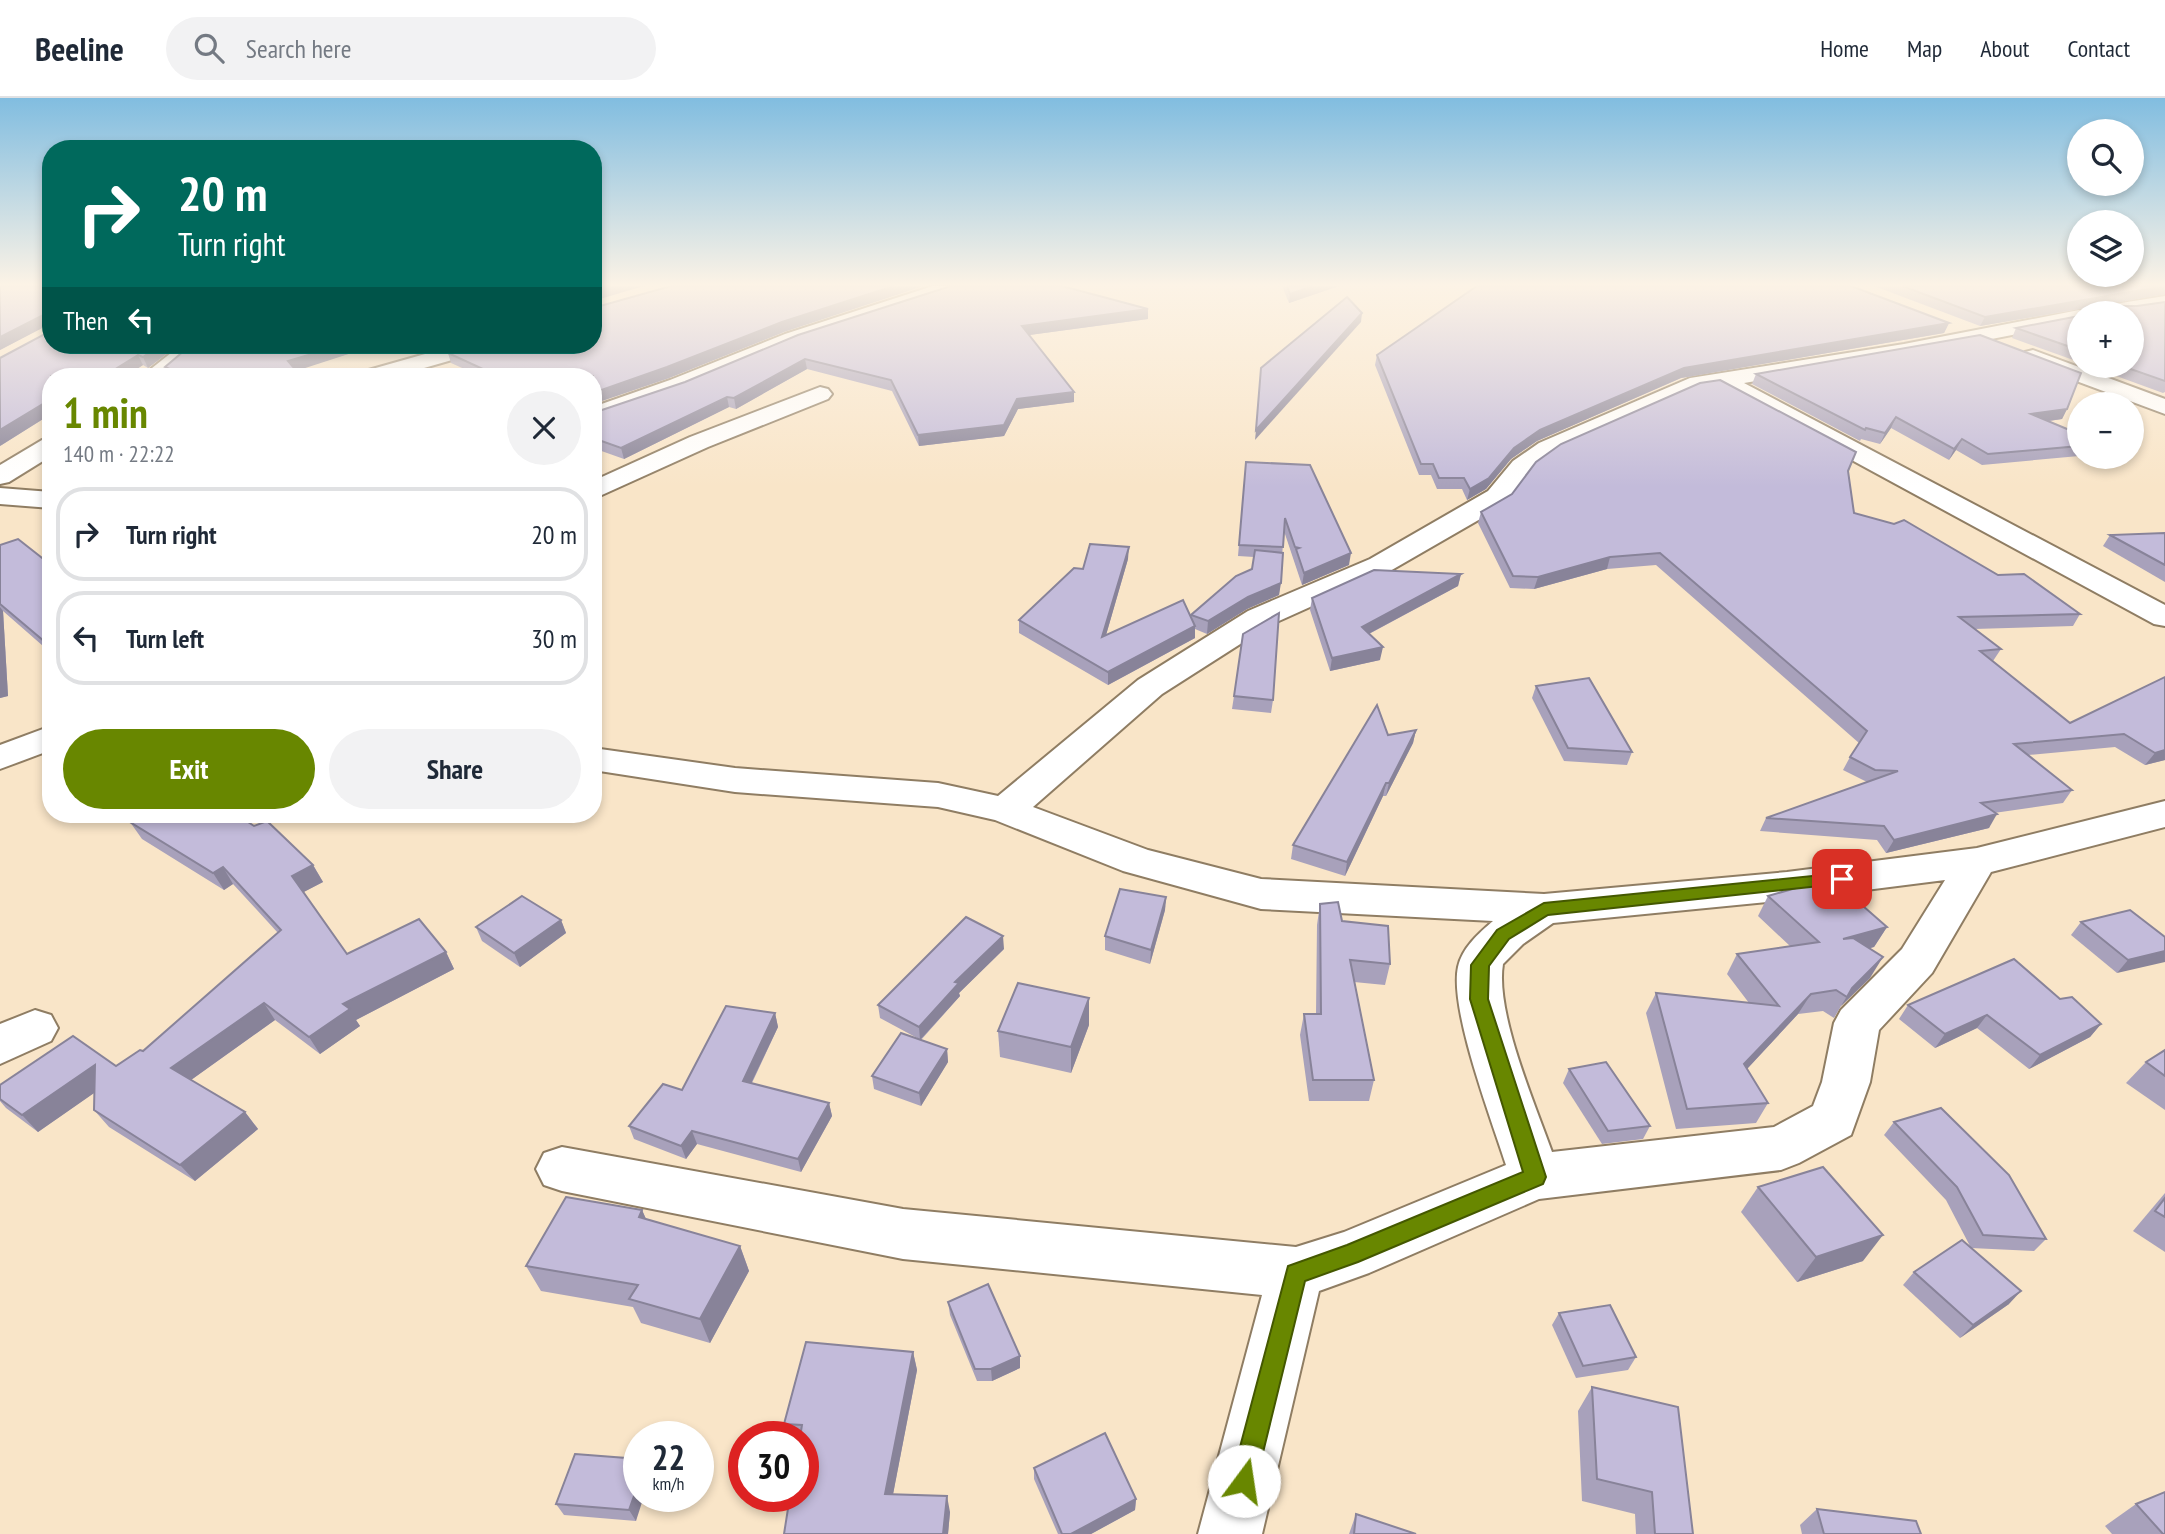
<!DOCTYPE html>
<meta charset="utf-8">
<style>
:root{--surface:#fff;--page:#f2f2f3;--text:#1f2937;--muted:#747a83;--line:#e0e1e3;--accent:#688700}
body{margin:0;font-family:"PT Sans Narrow",sans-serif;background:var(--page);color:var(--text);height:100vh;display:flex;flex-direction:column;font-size:26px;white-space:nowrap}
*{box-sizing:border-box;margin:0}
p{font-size:23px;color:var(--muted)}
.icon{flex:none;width:38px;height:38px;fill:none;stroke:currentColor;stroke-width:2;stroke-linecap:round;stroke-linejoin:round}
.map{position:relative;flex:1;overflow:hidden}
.sheet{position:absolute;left:42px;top:270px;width:560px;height:455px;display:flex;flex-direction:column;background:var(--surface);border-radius:28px;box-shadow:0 4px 10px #0003}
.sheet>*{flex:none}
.banner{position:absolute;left:42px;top:42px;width:560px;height:214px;border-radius:28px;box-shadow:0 4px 10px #0003;background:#00695c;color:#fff;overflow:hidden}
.fabs{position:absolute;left:2067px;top:21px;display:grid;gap:14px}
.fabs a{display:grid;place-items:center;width:77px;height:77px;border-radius:50%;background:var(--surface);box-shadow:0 4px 10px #0003;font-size:35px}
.speed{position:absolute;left:623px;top:1323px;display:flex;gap:14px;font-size:35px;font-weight:700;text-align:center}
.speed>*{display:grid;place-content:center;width:91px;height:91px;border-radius:50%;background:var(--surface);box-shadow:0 4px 10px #0003;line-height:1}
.speed small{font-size:18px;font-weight:400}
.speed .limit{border:10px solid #d22;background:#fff;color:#111}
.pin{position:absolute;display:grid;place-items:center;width:60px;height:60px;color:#fff;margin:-30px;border-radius:14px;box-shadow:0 4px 10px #0006}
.me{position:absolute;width:77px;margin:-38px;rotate:14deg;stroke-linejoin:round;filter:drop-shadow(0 0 5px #0008)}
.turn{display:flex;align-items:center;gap:24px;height:147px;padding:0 21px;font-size:32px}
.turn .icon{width:91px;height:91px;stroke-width:2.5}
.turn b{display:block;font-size:49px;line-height:60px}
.then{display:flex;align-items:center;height:66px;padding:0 21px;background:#0003;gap:14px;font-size:26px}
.round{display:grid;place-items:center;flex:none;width:74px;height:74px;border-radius:37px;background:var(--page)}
.summary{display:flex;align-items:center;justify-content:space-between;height:119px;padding:0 21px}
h1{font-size:42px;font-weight:700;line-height:52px;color:var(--accent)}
.cta{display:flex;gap:14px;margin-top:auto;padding:14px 21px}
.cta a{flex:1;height:80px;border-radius:42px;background:var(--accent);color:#fff;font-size:28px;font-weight:700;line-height:80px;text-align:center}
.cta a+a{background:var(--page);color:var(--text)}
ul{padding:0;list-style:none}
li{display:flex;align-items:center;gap:21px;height:94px;margin:0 14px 10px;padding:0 7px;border:4px solid var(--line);border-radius:28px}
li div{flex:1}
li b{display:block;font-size:26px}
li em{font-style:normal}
header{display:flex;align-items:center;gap:42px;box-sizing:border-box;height:98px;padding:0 35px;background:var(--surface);border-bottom:2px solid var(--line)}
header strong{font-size:33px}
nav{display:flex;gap:38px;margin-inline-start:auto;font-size:24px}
.search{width:490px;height:63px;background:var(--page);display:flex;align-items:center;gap:18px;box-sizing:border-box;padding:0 24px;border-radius:38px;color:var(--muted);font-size:26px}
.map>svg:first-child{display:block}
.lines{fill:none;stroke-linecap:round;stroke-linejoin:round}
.street-casing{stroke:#8f7d63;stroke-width:4}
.street{fill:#fff;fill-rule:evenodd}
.wall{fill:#a8a1bb}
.shaded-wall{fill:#888399}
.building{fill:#c3bbda;stroke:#888399;stroke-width:2}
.route{fill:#688700;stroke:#445800;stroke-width:2}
</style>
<header>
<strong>Beeline</strong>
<div class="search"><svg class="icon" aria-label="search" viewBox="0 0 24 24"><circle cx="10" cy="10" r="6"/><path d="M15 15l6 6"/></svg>Search here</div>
<nav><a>Home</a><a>Map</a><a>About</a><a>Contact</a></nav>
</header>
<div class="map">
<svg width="2165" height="1436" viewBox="0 0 2165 1436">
<rect width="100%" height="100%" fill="#f9e5c8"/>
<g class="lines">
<defs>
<g id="street">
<polygon points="933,188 963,188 960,192 799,244 686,292 593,324 593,309 670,282 785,236"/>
<path d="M2165 198V210L2132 215H2079V224L1904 258 1744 285 2165 507V528L2154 526 1717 289 1696 293 1557 355 1531 373 1508 405 1390 473 1270 527 1162 596 1033 709 1148 752 1261 781 1544 796 1787 774 1977 750 2165 703V729L1991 774 1932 875 1879 932 1870 984 1851 1037 1799 1065 1781 1072 1539 1101 1369 1175 1319 1193 1262 1436H1198L1262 1197 903 1161 562 1093 544 1087 536 1071 544 1055 562 1049 903 1111 1296 1149 1344 1134 1506 1067C1492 1023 1449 911 1458 869 1462 850 1479 835 1493 823L1261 811 1123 773 995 722 938 709 735 694 593 672V650L735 670 938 685 998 698 1138 582 1248 513 1370 461 1488 393 1513 363 1539 345 1690 280 1904 246 2079 212 2086 214 2096 209ZM1945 782 1902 851 1841 912 1834 925 1822 984 1813 1008 1774 1029 1552 1054C1535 1006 1495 914 1503 866L1523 846 1553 825 1787 802Z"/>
<polygon points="181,247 205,247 167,278 142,278"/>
<polygon points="457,247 490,247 487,252 396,278 362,278 365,273"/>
<polygon points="2033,252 2165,301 2165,316 2025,264 2022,259 2025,254"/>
<polygon points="820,289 828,291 832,296 828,301 708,349 593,401 593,383 690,339"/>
<polygon points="51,340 51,358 9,384 0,386 0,367 42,342"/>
<polygon points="0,390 51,394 51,410 0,406"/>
<polygon points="51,628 51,652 0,671 0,647"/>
<polygon points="35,912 51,917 58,930 51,943 0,966 0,926"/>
</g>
</defs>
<use href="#street" class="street-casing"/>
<use href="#street" class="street"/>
</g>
<g class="wall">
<polygon points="0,188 51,188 51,247 178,247 148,270 143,267 126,278 51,278 51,316 0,348 47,235 47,227 0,252"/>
<polygon points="1282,188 1339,188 1289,205"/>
<polygon points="1874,188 2165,188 2165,196 2096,208 2137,208 2165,204 2165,294 2163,295 2089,268 2132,268 2132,215 2083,215 2086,210 1980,228"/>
<polygon points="2079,218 2079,264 2012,240 2016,230"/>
<polygon points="1148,221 1029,237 1074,294 1074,304 1018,311 1004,338 919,348 892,293 807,271 736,311 729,309 624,361 593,350 593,315 685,284 798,237"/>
<polygon points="1949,225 1944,235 1681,280 1537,343 1511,361 1486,391 1467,402 1462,391 1437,391 1431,377 1419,377 1375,267 1377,257"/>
<polygon points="784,234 669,280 593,306 593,278 480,278 451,265 448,255"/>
<polygon points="191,247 448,247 426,253 406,247 378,256 367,250 296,272 301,278 169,278 165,269"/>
<polygon points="1756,276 2067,311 2062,321 2049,323 2079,348 2079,358 1982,367 1956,352 1949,362 1891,330 1880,346 1861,341 1860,343 1752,286"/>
<polygon points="1246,364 1349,467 1302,487 1284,433 1279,497 1247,511 1207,536 1195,531 1195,540 1108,587 1019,535 1019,522 1083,471 1128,461 1106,537 1190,518 1252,471 1254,459 1238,458"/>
<polygon points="1848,373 1854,415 1998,477 2080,516 2073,528 1974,531 2001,551 1993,563 2070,625 2165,579 2165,662 2145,667 2115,649 2028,657 2072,692 2063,705 1994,715 1989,730 1886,755 1877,742 1760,733 1766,720 1867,684 1843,672 1850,659 1859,645 1656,467 1607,471 1534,491 1510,490 1478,425 1481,414"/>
<polygon points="2165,435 2165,484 2103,448 2110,437"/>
<polygon points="0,447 51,467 51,555 3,513 8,598 0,600"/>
<polygon points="1461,476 1458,488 1369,536 1380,562 1330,573 1310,512 1312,500"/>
<polygon points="1536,588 1632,654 1627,667 1564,663 1532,600"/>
<polygon points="1234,598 1273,602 1271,615 1232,611"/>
<polygon points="1416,632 1413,645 1386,698 1383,698 1345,778 1291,761 1293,747 1388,637"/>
<polygon points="130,724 313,767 323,784 303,794 347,856 446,854 454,871 356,922 360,928 320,956 275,922 191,982 245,1014 258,1031 195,1083 109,1029 94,1012 95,994 38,1034 6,1010 0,1003 0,987 116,968 143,953 278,835 233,786 224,792 142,741"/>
<polygon points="1768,798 1887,829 1874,849 1869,850 1870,880 1841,908 1834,920 1823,913 1798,916 1747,971 1768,1005 1756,1025 1676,1031 1646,915 1656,895 1749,905 1727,876 1737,856 1790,848 1758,818"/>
<polygon points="1166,799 1165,812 1150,866 1105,852 1105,838"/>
<polygon points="1320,806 1342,823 1390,866 1385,887 1354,884 1374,982 1369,1003 1309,1003 1300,937 1304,916 1316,916 1317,827"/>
<polygon points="561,822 566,835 520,869 482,843 476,829"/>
<polygon points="2081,824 2165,839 2117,875 2071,837"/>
<polygon points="1004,851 959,895 960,898 921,942 947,951 948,964 921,1008 874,991 872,978 919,941 880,920 878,907"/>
<polygon points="2060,901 2101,926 2090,939 2029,971 1977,930 1935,950 1899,921 1908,907"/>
<polygon points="775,915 778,929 752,985 829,1005 832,1018 801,1074 697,1046 686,1061 634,1041 629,1028 682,992"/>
<polygon points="1089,927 1071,975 1000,959 998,933"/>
<polygon points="2165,952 2165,1012 2126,985 2146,964"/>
<polygon points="1569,971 1650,1028 1643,1041 1602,1046 1563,985"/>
<polygon points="1894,1024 2046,1141 2034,1153 1971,1150 1946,1102 1884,1037"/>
<polygon points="1758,1089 1863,1163 1797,1184 1741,1114"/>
<polygon points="2165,1095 2165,1154 2133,1133"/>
<polygon points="642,1112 646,1121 740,1148 749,1173 710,1245 641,1225 633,1209 541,1193 526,1168"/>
<polygon points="1914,1174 2009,1206 1960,1240 1903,1187"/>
<polygon points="948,1204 1020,1270 992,1283 977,1283 950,1217"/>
<polygon points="1559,1215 1636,1259 1628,1272 1576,1280 1552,1227"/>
<polygon points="913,1254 917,1272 893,1396 950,1414 948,1436 784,1436 803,1339 789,1339 784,1326"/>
<polygon points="1592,1289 1693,1436 1636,1436 1635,1416 1582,1403 1578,1313"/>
<polygon points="639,1361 636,1423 564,1417 556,1406"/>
<polygon points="1034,1370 1136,1401 1135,1412 1091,1436 1058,1436 1034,1381"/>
<polygon points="2136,1406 2165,1436 2112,1436 2105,1428"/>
<polygon points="1817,1411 1921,1436 1802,1436 1800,1427"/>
<polygon points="1356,1416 1416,1436 1349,1436"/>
</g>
<g class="shaded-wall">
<polygon points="610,188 644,188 593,203 593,193"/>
<polygon points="894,188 924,188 784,234 669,280 593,306 593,295 782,224"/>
<polygon points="1313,188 1339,188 1289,205 1290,196"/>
<polygon points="2165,188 2165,196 1980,228 1985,219"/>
<polygon points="1148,211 1148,221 1022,238 1022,228"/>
<polygon points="1362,215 1361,224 1255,342 1256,332"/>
<polygon points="45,216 50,226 0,252 0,239"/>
<polygon points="1949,225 1944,235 1681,280 1537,343 1511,361 1486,391 1467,402 1470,391 1514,350 1540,332 1684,270"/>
<polygon points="160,247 178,247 148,270 143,259"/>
<polygon points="342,247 365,247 367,250 293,274 288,263"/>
<polygon points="375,247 406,247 378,256"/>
<polygon points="424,247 448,247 426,253"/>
<polygon points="138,257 143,267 126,278 104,278"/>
<polygon points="805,261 807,271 736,311 734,300"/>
<polygon points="1074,294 1074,304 1018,311 1004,338 919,348 918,337 1017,301"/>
<polygon points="727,299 729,309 624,361 621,350"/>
<polygon points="51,301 51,316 0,348 0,332"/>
<polygon points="2067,311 2062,321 2026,326 2031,316"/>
<polygon points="1896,319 1891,330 1880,346 1885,335"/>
<polygon points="1962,341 1956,352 1949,362 1954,351"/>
<polygon points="1129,449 1128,461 1102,551 1102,539"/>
<polygon points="1351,455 1349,467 1302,487 1304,475"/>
<polygon points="1610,459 1607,471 1534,491 1538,479"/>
<polygon points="1461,476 1458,488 1359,541 1362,529"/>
<polygon points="1281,485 1279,497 1247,511 1207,536 1208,523 1248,499"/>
<polygon points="0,509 3,513 8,598 0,600"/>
<polygon points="1195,528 1195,540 1108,587 1108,574"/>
<polygon points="1383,549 1380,562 1330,573 1332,560"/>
<polygon points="1416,632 1413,645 1386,698 1389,685"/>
<polygon points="2165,652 2165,662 2145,667 2155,655"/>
<polygon points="1386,685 1383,698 1345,778 1347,764"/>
<polygon points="1997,716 1989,730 1886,755 1894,742"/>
<polygon points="313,767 323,784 302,795 292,778"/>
<polygon points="223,769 233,786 224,792 213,775"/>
<polygon points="1166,799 1165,812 1150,866 1151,852"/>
<polygon points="561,822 566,835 520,869 514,855"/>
<polygon points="1887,829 1874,849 1831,861 1843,841"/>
<polygon points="1003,838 1004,851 959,895 960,898 920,942 919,929 955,884"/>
<polygon points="2165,853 2165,864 2117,875 2128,862"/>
<polygon points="446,854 454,871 356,922 360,928 320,956 309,939 343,906"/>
<polygon points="1883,859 1870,880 1841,908 1852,890"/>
<polygon points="1811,896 1798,916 1733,986 1744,966"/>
<polygon points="1089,900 1089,927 1071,975 1071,949"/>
<polygon points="264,905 275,922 184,987 171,970"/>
<polygon points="775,915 778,929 746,996 743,983"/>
<polygon points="1987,917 1977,930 1935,950 1945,936"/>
<polygon points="2101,926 2090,939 2029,971 2040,957"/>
<polygon points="947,951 948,964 921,1008 919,995"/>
<polygon points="95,967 110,984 38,1034 22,1017"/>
<polygon points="829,1005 832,1018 801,1074 798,1061"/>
<polygon points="245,1014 258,1031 195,1083 180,1067"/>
<polygon points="692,1033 697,1046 686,1061 681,1048"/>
<polygon points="642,1112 653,1137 639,1119"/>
<polygon points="1883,1137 1863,1163 1797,1184 1816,1159"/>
<polygon points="740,1148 749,1173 710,1245 700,1221"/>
<polygon points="2021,1193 2009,1206 1960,1240 1973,1227"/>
<polygon points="913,1254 917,1272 890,1412 885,1396"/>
<polygon points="1020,1258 1020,1270 992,1283 991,1271"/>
<polygon points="639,1384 639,1398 644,1398 636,1423 629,1412"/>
<polygon points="947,1398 950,1414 948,1436 943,1436"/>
<polygon points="1136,1401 1135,1412 1091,1436 1071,1436"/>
</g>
<g class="building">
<polygon points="0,188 51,188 51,247 160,247 143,259 138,257 104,278 51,278 51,301 0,332 0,260 47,235 48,217 45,216 0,239"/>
<polygon points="593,188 610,188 593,193"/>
<polygon points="671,188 894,188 782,224 667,269 593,295 593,278 497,278 498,278 448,255 477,247 593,247 593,210"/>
<polygon points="951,188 1062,188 1148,211 1022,228 1074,294 1017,301 1004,327 918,337 891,282 805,261 734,300 727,299 621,350 593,340 593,315 685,284 798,237"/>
<polygon points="1287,188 1313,188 1290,196"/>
<polygon points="1477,188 1851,188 1949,225 1684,270 1540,332 1514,350 1489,380 1470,391 1464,380 1439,380 1433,366 1421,366 1377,257"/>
<polygon points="1902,188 2165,188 1985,219"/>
<polygon points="1347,199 1362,215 1256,332 1261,270"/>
<polygon points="2165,204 2165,283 2122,268 2132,268 2132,215 2085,215 2087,208 2137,208"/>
<polygon points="2079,218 2079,252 2016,230"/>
<polygon points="1980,237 2081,275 2067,311 2031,316 2079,336 2079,348 1988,356 1962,341 1954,351 1896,319 1885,335 1866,330 1865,332 1756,276"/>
<polygon points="191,247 342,247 288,263 301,278 186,278 165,269"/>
<polygon points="1720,282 1856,354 1848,373 1854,415 1894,426 1904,422 1998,477 2024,476 2080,516 1959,519 2001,551 1980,553 2070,625 2165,579 2165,652 2155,655 2124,636 2014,646 2072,692 1981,705 1997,716 1894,742 1884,728 1766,720 1898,673 1875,672 1850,659 1867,633 1660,455 1610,459 1538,479 1513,478 1481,414 1512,396 1536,364 1561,346 1700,285"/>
<polygon points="1246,364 1310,367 1351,455 1304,475 1296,451 1299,450 1295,449 1285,420 1283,449 1239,447"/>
<polygon points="2165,435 2165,467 2110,437"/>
<polygon points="18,441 51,467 51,549 0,506 0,447"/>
<polygon points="1090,446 1129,449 1102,539 1183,502 1195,528 1108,574 1019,522 1074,470 1083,471"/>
<polygon points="1255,452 1283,455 1281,485 1248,499 1208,523 1191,517 1236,478 1252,471"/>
<polygon points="1374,472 1461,476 1362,529 1383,549 1332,560 1312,500"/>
<polygon points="1279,515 1273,602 1234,598 1243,536"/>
<polygon points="1589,580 1632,654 1568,650 1536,588"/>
<polygon points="1377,607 1388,637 1416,632 1389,685 1386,685 1347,764 1293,747"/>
<polygon points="146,716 236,716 254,728 267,723 313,767 292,778 347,856 419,821 446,854 343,906 350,911 309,939 264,905 171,970 245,1014 180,1067 94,1012 95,967 22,1017 0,1001 0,987 73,938 116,968 140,952 143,953 281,832 223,769 213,775 130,724"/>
<polygon points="1831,780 1887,829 1843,841 1853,840 1883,859 1852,890 1847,899 1836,892 1811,896 1744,966 1768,1005 1687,1011 1656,895 1779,908 1737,856 1819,844 1768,798"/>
<polygon points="1120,791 1166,799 1151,852 1105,838"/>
<polygon points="522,798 561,822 514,855 476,829"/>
<polygon points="1338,804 1342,823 1388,828 1390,866 1350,862 1374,982 1313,982 1304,916 1321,916 1320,806"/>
<polygon points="2130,812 2165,839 2165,853 2128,862 2081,824"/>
<polygon points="966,819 1003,838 955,884 959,885 919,929 878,907"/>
<polygon points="2014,861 2060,901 2072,899 2101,926 2040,957 1987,917 1945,936 1908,907"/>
<polygon points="1018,885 1089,900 1071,949 998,933"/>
<polygon points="726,908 775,915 743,983 829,1005 798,1061 692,1033 681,1048 629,1028 663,986 682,992"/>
<polygon points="901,935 947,951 919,995 872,978"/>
<polygon points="2165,952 2165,978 2146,964"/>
<polygon points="1606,964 1650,1028 1608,1033 1569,971"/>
<polygon points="1941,1010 2009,1077 2046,1141 1983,1137 1957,1089 1894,1024"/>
<polygon points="1823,1069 1883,1137 1816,1159 1758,1089"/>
<polygon points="566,1099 642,1112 639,1119 740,1148 700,1221 629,1201 638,1187 526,1168"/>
<polygon points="2165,1100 2165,1119 2155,1113"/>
<polygon points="1962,1142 2021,1193 1973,1227 1914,1174"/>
<polygon points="988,1186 1020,1258 991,1271 975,1271 948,1204"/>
<polygon points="1610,1207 1636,1259 1583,1268 1559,1215"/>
<polygon points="806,1244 913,1254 885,1396 947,1398 943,1436 784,1436 790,1398 803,1398 803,1339 800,1339 802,1327 784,1326"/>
<polygon points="1592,1289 1678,1309 1693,1436 1655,1436 1652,1394 1597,1381"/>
<polygon points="1105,1335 1136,1401 1071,1436 1062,1436 1034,1370"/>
<polygon points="575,1356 639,1361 639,1384 629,1412 556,1406"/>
<polygon points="2165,1394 2165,1436 2163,1436 2136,1406"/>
<polygon points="1817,1411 1916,1423 1921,1436 1824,1436"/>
<polygon points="1356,1416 1416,1436 1354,1436"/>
</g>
<linearGradient id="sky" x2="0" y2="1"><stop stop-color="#81bde0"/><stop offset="0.48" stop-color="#fcf3e6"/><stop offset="1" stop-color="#fcf3e6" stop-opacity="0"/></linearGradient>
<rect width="2165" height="389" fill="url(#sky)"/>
<polygon class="route" points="1842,775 1850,781 1847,785 1548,817 1509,841 1489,868 1488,901 1546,1079 1543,1086 1358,1164 1305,1183 1256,1383 1253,1392 1244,1396 1234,1392 1231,1383 1288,1168 1347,1147 1523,1074 1470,901 1471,867 1497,832 1544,805"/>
</svg>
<div class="fabs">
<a><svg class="icon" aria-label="search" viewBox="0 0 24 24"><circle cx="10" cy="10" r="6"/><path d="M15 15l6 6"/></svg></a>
<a><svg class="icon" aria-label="layers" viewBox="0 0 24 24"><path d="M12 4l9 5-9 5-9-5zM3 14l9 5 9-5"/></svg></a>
<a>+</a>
<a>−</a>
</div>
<div class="speed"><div>22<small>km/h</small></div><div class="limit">30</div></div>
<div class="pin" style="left:1842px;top:781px;background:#d93025"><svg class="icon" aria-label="arrive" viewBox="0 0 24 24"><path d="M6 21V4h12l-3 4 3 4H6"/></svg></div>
<svg class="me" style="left:1244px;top:1383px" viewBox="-20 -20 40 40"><circle r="19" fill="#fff"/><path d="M0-13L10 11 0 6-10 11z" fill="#688700"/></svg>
<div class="banner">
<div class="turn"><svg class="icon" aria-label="right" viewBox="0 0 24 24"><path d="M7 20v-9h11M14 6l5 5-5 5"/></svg><div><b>20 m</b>Turn right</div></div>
<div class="then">Then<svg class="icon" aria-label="left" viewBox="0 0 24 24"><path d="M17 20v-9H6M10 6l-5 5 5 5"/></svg></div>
</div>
<section class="sheet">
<div class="summary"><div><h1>1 min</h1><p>140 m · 22:22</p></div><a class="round"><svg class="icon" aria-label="close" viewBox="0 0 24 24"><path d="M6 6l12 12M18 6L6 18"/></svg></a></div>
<ul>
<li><svg class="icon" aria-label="right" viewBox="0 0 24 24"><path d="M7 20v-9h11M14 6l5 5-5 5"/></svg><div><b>Turn right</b></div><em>20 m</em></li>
<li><svg class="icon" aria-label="left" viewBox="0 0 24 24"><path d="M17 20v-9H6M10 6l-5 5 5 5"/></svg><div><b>Turn left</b></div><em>30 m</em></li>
</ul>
<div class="cta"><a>Exit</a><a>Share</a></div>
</section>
</div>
